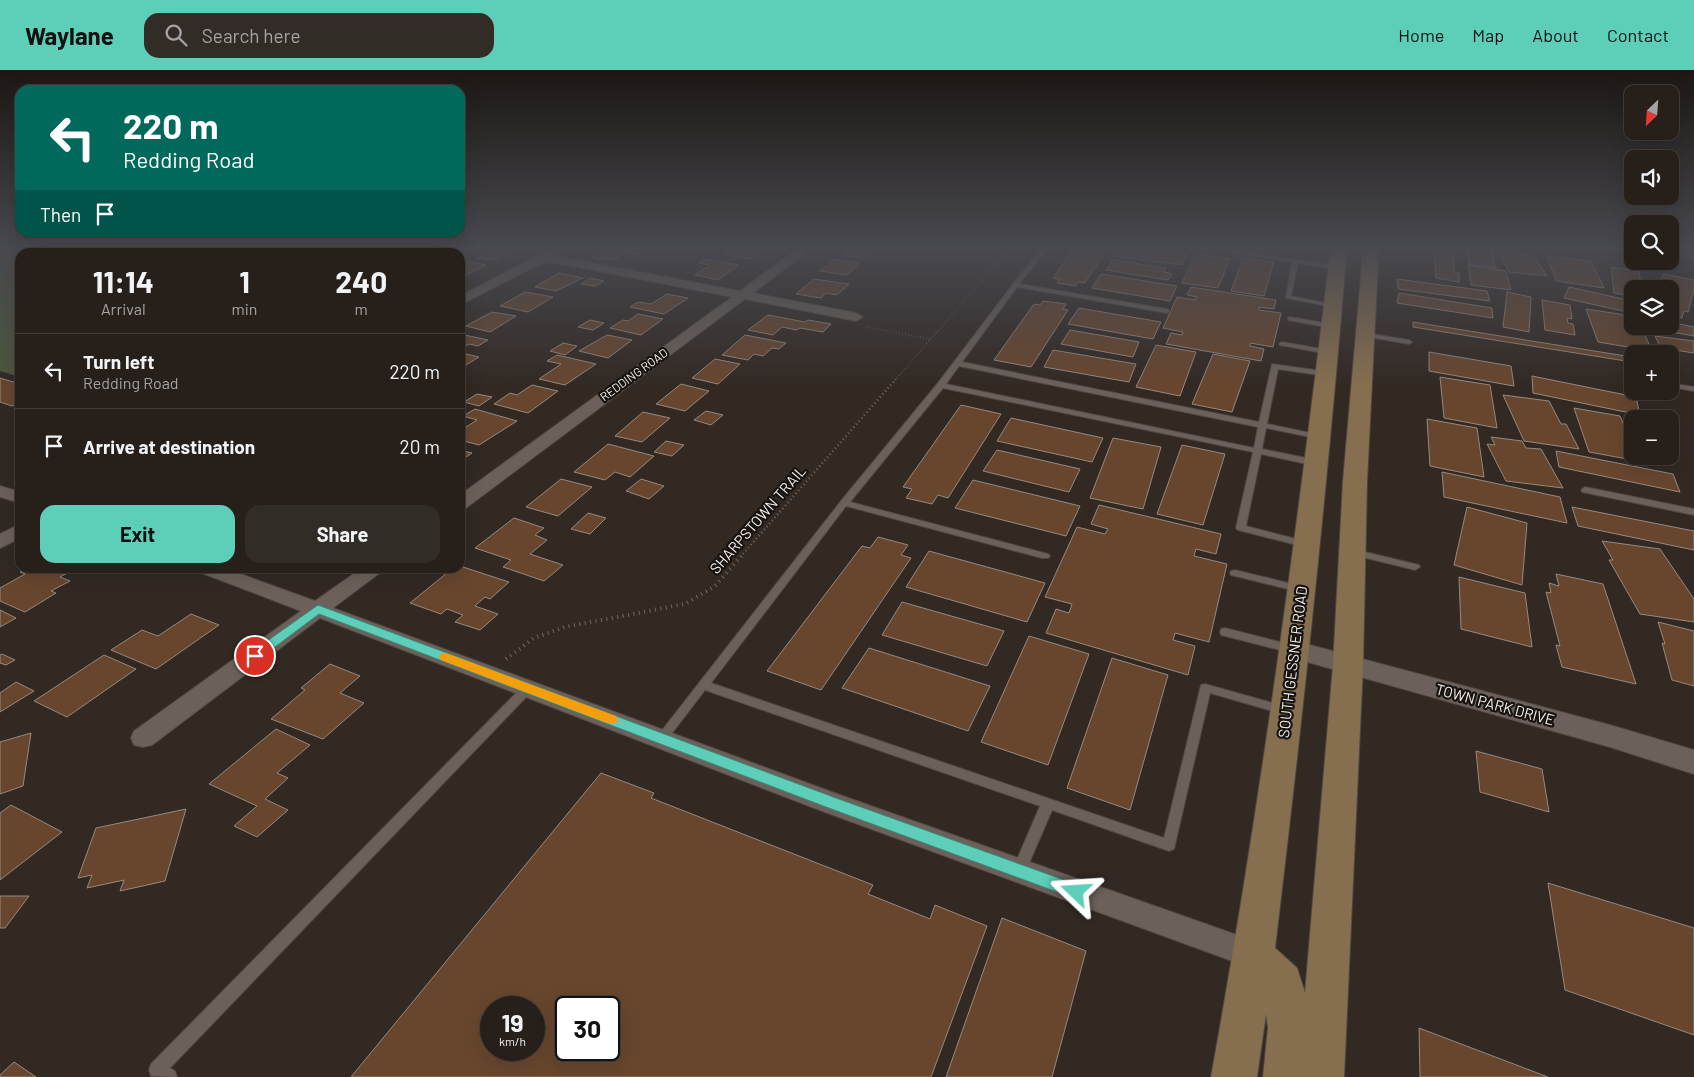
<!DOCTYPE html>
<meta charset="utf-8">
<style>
:root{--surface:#261f1a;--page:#322c27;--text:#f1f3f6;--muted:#a4a2a2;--line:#423d39;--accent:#5dceb8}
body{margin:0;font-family:Barlow,sans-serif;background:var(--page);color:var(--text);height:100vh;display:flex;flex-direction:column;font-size:19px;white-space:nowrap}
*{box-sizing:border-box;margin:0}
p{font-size:16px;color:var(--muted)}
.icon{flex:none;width:28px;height:28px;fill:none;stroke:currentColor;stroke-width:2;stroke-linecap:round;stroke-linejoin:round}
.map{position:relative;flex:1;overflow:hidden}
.panel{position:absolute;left:15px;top:178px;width:450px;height:325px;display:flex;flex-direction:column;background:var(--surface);border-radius:15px;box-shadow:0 5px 20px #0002,0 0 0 1px var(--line)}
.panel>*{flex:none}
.banner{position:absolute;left:15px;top:15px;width:450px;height:152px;border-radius:15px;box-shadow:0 5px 20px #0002,0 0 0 1px var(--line);background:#00695c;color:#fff;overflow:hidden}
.needle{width:32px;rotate:205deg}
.buttons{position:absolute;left:1624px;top:15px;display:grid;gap:10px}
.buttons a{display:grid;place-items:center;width:55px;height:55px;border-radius:10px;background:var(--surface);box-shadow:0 5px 20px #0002,0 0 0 1px var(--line);font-size:25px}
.speed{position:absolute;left:480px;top:926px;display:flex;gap:10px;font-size:25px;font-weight:700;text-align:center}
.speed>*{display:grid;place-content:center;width:65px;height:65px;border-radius:50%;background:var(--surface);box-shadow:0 5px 20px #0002,0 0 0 1px var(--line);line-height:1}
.speed small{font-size:12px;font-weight:400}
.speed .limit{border:2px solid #111;border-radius:8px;background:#fff;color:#111}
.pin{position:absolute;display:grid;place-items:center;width:42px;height:42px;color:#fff;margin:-21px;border:2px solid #fff;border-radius:50%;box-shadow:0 1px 5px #0007}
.me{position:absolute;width:55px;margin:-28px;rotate:290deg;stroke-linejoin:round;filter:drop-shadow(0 0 4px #0008)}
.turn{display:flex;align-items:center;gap:18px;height:105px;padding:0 25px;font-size:22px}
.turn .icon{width:65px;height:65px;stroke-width:2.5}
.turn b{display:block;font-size:35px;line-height:42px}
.then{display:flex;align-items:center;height:48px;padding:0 25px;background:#0003;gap:10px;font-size:19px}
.eta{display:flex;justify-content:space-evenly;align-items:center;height:85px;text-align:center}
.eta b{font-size:30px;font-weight:700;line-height:35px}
.cta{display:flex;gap:10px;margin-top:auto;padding:10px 25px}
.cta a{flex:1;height:58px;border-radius:15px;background:var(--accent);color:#111;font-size:20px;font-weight:700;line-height:58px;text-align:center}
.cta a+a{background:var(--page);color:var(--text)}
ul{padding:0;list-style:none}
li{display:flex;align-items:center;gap:15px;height:75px;padding:0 25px;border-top:1px solid var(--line)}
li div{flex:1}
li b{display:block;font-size:19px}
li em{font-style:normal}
header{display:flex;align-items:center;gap:30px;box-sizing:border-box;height:70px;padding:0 25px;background:var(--accent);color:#111}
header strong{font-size:24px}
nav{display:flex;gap:28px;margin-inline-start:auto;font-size:18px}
.search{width:350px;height:45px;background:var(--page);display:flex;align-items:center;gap:12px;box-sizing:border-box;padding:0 18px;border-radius:15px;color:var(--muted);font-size:19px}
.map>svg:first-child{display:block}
.green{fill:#4d573c}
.building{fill:#68462e;stroke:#948981;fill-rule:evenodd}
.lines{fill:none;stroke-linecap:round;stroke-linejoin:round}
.service-casing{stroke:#4f4742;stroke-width:2}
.minor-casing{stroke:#4f4742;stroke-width:2}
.tertiary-casing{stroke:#4f4742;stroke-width:2}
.secondary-casing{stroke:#4f4742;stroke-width:2}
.path-far2{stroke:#6f6762;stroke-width:2;stroke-dasharray:0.5 2.5;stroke-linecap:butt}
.path-far1{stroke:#6f6762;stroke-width:2.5;stroke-dasharray:1 3;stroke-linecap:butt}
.path{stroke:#6f6762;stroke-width:4;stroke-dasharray:1 4.5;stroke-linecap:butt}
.service{fill:#6c615a;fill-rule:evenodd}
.minor{fill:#6c615a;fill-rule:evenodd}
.tertiary{fill:#6c615a;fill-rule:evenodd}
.secondary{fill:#866f4f;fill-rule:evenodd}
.route{fill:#5dceb8;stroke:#3c8678}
.slow{fill:#f59e0b}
.labels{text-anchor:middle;stroke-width:4.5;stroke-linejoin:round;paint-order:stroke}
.far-street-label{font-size:12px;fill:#f5efeb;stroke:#171310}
.street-label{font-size:15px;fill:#f5efeb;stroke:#171310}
</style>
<header>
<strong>Waylane</strong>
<div class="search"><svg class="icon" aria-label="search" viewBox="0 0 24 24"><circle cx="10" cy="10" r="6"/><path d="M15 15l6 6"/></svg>Search here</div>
<nav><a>Home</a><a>Map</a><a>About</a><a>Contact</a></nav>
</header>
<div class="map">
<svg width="1694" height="1007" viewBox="0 0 1694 1007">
<rect width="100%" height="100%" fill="#322923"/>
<g class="green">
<polygon points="0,176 416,176 402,182 20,182 20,307 0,301"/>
<polygon points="1568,176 1632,176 1632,185"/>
<polygon points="1672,176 1694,176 1694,190 1680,188"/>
</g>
<g class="building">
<polygon points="449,176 454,176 472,180 461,185 460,182 440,181"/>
<polygon points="501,176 522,176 493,190 478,188"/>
<polygon points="611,176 629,176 647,179 639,184 628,182 613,190 592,187"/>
<polygon points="743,176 757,176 767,178 750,189 723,184 732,178 738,179"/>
<polygon points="854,176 874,176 878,177 863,188 842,185"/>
<polygon points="1076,176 1109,176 1085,213 1078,212 1076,216 1057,213 1060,209 1053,208"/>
<polygon points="1118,176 1138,176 1186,183 1182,195 1113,186"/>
<polygon points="1429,176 1458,176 1458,180 1454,179 1454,202 1459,203 1459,212 1436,208 1434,181 1432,177"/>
<polygon points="1466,176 1491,178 1496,198 1469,194"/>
<polygon points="1498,182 1534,186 1547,206 1509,202"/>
<polygon points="1196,184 1230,189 1218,218 1182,213"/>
<polygon points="1547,186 1591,191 1604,218 1556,211"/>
<polygon points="1243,188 1274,192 1264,226 1231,221"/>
<polygon points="705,189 739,195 718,210 695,205 710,195 699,193"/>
<polygon points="834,189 860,193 847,205 820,201"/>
<polygon points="460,190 461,190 486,195 460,208"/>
<polygon points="1113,190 1166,198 1164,202 1172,204 1168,210 1106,200"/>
<polygon points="1468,195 1506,201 1511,220 1471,215"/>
<polygon points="1611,197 1639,201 1642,219 1632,219 1632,226 1614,223"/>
<polygon points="559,203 583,208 556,221 535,217"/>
<polygon points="1101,204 1177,216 1170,231 1092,218"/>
<polygon points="1663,204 1694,210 1694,219 1688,242 1684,241 1682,248 1670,245 1670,219 1658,219"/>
<polygon points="590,208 604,211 595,216 581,214"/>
<polygon points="814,209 849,214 837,225 826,223 821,228 796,224"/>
<polygon points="1397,209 1487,221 1490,231 1398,219"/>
<polygon points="1191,217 1276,230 1274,239 1259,237 1259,240 1281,243 1273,277 1250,273 1250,276 1264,279 1261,291 1166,274 1171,263 1182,265 1183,262 1163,258 1177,227 1195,230 1197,227 1187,225"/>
<polygon points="1569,217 1632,231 1632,243 1564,228"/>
<polygon points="525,222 553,227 528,242 500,236"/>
<polygon points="1507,222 1531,227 1529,262 1503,257"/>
<polygon points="1399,223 1492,238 1493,248 1397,233"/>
<polygon points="667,224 688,228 664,244 630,237 638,232 651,234"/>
<polygon points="1542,230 1570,235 1572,249 1567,248 1568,253 1573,254 1575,265 1545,260"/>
<polygon points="1043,231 1066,234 1063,239 1068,240 1031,297 994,290 1034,234 1040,235"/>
<polygon points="1079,238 1161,252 1153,269 1068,254"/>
<polygon points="1586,239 1632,246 1632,256 1641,256 1652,281 1598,272"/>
<polygon points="492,242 516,246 490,262 466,256"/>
<polygon points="638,244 663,249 641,265 610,258 623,250 628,251"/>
<polygon points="768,245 805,252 808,250 831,254 823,262 800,258 797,260 782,257 773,265 748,260"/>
<polygon points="590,250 604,253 593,260 578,257"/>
<polygon points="1413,252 1632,287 1632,292 1413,257"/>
<polygon points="1670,252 1694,257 1694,266 1654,259 1654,256 1670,256"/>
<polygon points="1070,260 1139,272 1133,287 1061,274"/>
<polygon points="460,264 488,270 478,276 469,274 460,279"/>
<polygon points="607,265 632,270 608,288 579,281"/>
<polygon points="745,265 786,273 779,279 772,278 763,286 754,284 748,290 722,285"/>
<polygon points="1655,266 1694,271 1694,283 1661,278"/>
<polygon points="563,273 577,276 565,285 550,281"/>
<polygon points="1156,275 1196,282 1180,326 1136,317"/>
<polygon points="1053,280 1136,294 1129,312 1044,297"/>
<polygon points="1429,282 1511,296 1514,316 1429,301"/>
<polygon points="462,283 479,287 466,295 460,294 460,285"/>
<polygon points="1213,284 1250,291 1232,342 1192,334"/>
<polygon points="557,285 596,294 565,315 539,309 561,294 547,291"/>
<polygon points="715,289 740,294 718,314 692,308"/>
<polygon points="1532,306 1636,327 1640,345 1533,323"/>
<polygon points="1440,307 1490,315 1497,358 1444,348"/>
<polygon points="0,308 20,314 20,332 12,336 0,332"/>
<polygon points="681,314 709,321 685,341 656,334"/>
<polygon points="532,315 558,321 528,343 494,334 510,323 517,325"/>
<polygon points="477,324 492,327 479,336 464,332"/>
<polygon points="1503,325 1549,331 1561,354 1566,354 1579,379 1524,371"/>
<polygon points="961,335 1001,344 948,428 938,425 932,434 906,428 912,419 903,417"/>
<polygon points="1574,338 1620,346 1624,355 1630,356 1632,364 1632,386 1641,386 1644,392 1589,382"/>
<polygon points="475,339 517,351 479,375 460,370 460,361 477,350 463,346"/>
<polygon points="706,341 723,345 711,355 694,350"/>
<polygon points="643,342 670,348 642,372 615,366"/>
<polygon points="1011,348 1103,368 1092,392 997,371"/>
<polygon points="1427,349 1477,358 1484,407 1430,396"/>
<polygon points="1491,367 1522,371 1526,378 1541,379 1563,418 1506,411 1487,374 1495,375"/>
<polygon points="1113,368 1161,377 1143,439 1090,428"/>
<polygon points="666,371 684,375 672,386 654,382"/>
<polygon points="608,374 654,386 630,407 615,402 605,410 574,402"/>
<polygon points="1182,375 1225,384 1203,455 1157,444"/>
<polygon points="460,380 472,383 460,391"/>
<polygon points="997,380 1080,399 1069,422 983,401"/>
<polygon points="1556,381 1673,404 1680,422 1559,397"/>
<polygon points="1442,402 1560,427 1567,453 1444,427"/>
<polygon points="561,409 592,417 558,446 526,437"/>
<polygon points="641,409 664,416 649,429 626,421"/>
<polygon points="973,410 1080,436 1066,466 955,438"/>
<polygon points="1099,435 1221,464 1216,484 1196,479 1194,486 1227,494 1209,572 1175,563 1173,570 1195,576 1188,605 1046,563 1056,539 1069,543 1072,534 1045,527 1077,457 1105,464 1108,459 1091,454"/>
<polygon points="1467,437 1527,453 1522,515 1454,495"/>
<polygon points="1572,437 1694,461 1694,480 1578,456"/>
<polygon points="588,443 606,448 590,464 571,459"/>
<polygon points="514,448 544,458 535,465 547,470 530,484 563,495 544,511 503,497 511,490 475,478"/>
<polygon points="878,467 908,475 901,485 911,488 821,620 767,601 862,476 870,478"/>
<polygon points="1602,471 1660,479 1694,529 1694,552 1640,544 1609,490 1613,490"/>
<polygon points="929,481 1045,513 1027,552 906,517"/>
<polygon points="460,496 509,512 490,529 485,527 475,536 498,544 480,560 455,552 463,545 447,539 441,544 410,533 453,498"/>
<polygon points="28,498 71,498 74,499 60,507 70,511 51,521 56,523 25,542 0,531 0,518 25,504 20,502"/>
<polygon points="1556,504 1603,514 1636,614 1562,597 1556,575 1560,576 1546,522 1551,523 1549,513 1559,516"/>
<polygon points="1459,507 1525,523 1532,577 1461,559"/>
<polygon points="902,532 1004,561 987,596 882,565"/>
<polygon points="0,540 16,548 0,557"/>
<polygon points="191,544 219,555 156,599 111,580 142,560 158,566"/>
<polygon points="1658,552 1694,561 1694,616 1672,610 1662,573 1665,574"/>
<polygon points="1029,566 1089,584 1048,695 981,672"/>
<polygon points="869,578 990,616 968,661 842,618"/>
<polygon points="2,584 15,590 6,595 0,593 0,585"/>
<polygon points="104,585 136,599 67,647 34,631"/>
<polygon points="1112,588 1168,605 1130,740 1067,718"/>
<polygon points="330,594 360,606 340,623 364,633 323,669 271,649 305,620 301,618"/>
<polygon points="16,612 34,621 0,642 0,623"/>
<polygon points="276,659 310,675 277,703 288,708 265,729 288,740 257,767 234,756 257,736 209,714"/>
<polygon points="31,663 23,716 0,724 0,672"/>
<polygon points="1476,681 1542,699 1549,742 1480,722"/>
<path d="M601 703 654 723 651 728 873 815 868 824 930 849 935 835 987 856 931 1007H351ZM491 938H534V980H491ZM566 938H609V980H566Z"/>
<polygon points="11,735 62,762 0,810 0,743"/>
<polygon points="186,739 165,811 120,821 124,810 87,818 92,805 78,808 96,758"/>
<polygon points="1548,813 1694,858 1694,965 1565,920"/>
<polygon points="0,826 29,826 5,858 0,858"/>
<polygon points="1002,848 1086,881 1052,1007 946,1007"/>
<polygon points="1419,958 1548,1007 1420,1007"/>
<polygon points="14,992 36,1007 0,1007 0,1005"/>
</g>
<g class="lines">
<defs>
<g id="service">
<path d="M1044 176H1050L1019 214 1167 239 1170 241 1167 243 1017 217 962 292 1259 352 1272 294 1329 302 1330 304 1326 306 1278 299 1267 354 1320 365 1324 367 1320 369 1266 358 1262 379 1316 390 1320 393 1316 396 1261 384 1246 456 1308 472 1310 474 1308 476 1305 477 1238 460 1236 458 1253 382 943 318 850 432 1048 484 1050 486 1048 488H1042L846 436 711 613 1164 768 1201 615 1205 614 1287 637 1289 640 1287 643 1283 644 1210 623 1174 779 1169 781 1052 740 1024 805 1019 807 1014 805 1012 801 1040 736 705 620 666 671 662 673 658 671 656 668 841 431 938 313 1013 214ZM959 296 1258 357 1254 378 946 314Z"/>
<polygon points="1190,176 1206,176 1338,196 1338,198 1336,199 1298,193 1291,226 1336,235 1333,237 1286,228 1292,192"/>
<polygon points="1292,176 1301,176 1302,177 1299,179"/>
<polygon points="1290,247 1331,254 1334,256 1331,258 1288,250 1288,248"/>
<polygon points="1365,263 1409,270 1412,272 1409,274 1363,266 1362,265"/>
<polygon points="1282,272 1328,280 1332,282 1328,284 1280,275 1279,274"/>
<polygon points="1670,313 1694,317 1694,321 1670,317"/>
<polygon points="1585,417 1694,439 1694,445 1582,422 1581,420"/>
<polygon points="1353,479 1419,495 1420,497 1415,500 1350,484 1348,482 1350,480"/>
<polygon points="1235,500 1304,517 1305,519 1300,522 1231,505 1230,503 1231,501"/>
<polygon points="1225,558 1292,575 1296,576 1297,579 1296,582 1292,583 1221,565 1220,562 1221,559"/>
<polygon points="528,614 532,615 534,618 532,621 170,998 175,1001 177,1007 151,1006 149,1000 151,994 524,615"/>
</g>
<g id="minor">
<polygon points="556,176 571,176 556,186 740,221 801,176 815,176 753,223 856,243 863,247 856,251 745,229 466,438 460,439 460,425 732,227 546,191 460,235 460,226"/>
<polygon points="0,416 20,422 20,433 0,427"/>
<polygon points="20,454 20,468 0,478 0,464"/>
<polygon points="196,498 224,498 315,531 362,498 384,498 381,502 333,538 840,725 1254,871 1265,875 1269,885 1265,895 1254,899 822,741 320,548 152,675 143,677 134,675 131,668 134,661 301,541 199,502"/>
</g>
<polygon id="tertiary" points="1295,571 1610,655 1694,680 1694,704 1610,677 1286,586 1282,580 1286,574"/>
<path id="secondary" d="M1331 176H1347C1328 411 1303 644 1275 878L1297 898 1305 923 1333 595 1343 411 1362 194 1361 176H1377L1378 194 1367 411 1363 595 1344 1007H1263L1268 957 1266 944 1257 1007H1211C1261 732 1298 454 1331 176Z"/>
</defs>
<use href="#service" class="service-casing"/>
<use href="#minor" class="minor-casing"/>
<use href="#tertiary" class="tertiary-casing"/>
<use href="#secondary" class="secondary-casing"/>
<g class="path-far2">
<polyline points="867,257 930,269"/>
<polyline points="895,310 1012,176"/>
</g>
<polyline class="path-far1" points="743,484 896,309"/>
<polyline class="path" points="506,589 534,568 565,557 685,534 715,516 744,483"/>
<use href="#service" class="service"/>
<use href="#minor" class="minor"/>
<use href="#tertiary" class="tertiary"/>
<use href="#secondary" class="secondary"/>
</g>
<linearGradient id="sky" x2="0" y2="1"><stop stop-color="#1c1713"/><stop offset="0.56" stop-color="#494950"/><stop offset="1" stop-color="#494950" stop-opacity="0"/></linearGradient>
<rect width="1694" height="317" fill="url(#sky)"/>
<polygon class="route" points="318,535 836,728 1081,816 1084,822 1081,827 1076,829 826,737 319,544 259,589 250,589 249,586 250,583"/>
<polygon class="slow" points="446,583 616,646 618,650 616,653 607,653 441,590 439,587 441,584"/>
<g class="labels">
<g class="far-street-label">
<text transform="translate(634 305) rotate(-36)" y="4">REDDING ROAD</text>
</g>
<g class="street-label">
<text transform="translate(758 450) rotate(-49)" y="5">SHARPSTOWN TRAIL</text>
<text transform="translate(1293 592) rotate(-83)" y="5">SOUTH GESSNER ROAD</text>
<text transform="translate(1495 635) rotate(15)" y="5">TOWN PARK DRIVE</text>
</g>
</g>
</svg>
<div class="buttons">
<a><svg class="needle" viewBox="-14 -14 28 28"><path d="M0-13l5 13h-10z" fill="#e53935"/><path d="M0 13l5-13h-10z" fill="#a4a2a2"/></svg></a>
<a><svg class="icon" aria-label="sound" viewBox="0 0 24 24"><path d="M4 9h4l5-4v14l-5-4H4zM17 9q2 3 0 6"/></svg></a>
<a><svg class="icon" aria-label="search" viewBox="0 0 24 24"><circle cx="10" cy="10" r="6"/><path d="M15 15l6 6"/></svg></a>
<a><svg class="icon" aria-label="layers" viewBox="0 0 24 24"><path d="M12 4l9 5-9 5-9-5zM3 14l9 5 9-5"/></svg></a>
<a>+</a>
<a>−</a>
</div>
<div class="speed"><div>19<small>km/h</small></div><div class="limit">30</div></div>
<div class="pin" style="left:255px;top:586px;background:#d93025"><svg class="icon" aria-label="arrive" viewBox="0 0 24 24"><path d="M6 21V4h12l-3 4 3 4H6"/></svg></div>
<svg class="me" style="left:1076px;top:822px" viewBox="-20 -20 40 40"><path d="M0-17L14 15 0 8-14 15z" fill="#5dceb8" stroke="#fff" stroke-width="4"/></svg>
<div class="banner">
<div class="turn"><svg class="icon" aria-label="left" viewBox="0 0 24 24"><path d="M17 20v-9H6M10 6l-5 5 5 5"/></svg><div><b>220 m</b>Redding Road</div></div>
<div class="then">Then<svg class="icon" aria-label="arrive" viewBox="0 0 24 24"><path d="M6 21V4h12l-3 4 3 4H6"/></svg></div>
</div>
<section class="panel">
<div class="eta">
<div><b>11:14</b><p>Arrival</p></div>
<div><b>1</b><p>min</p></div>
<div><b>240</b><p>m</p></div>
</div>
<ul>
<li><svg class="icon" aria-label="left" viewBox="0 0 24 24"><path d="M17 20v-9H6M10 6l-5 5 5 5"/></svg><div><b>Turn left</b><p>Redding Road</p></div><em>220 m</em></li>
<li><svg class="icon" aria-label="arrive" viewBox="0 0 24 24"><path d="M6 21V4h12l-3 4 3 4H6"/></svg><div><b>Arrive at destination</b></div><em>20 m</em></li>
</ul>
<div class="cta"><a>Exit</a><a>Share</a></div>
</section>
</div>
